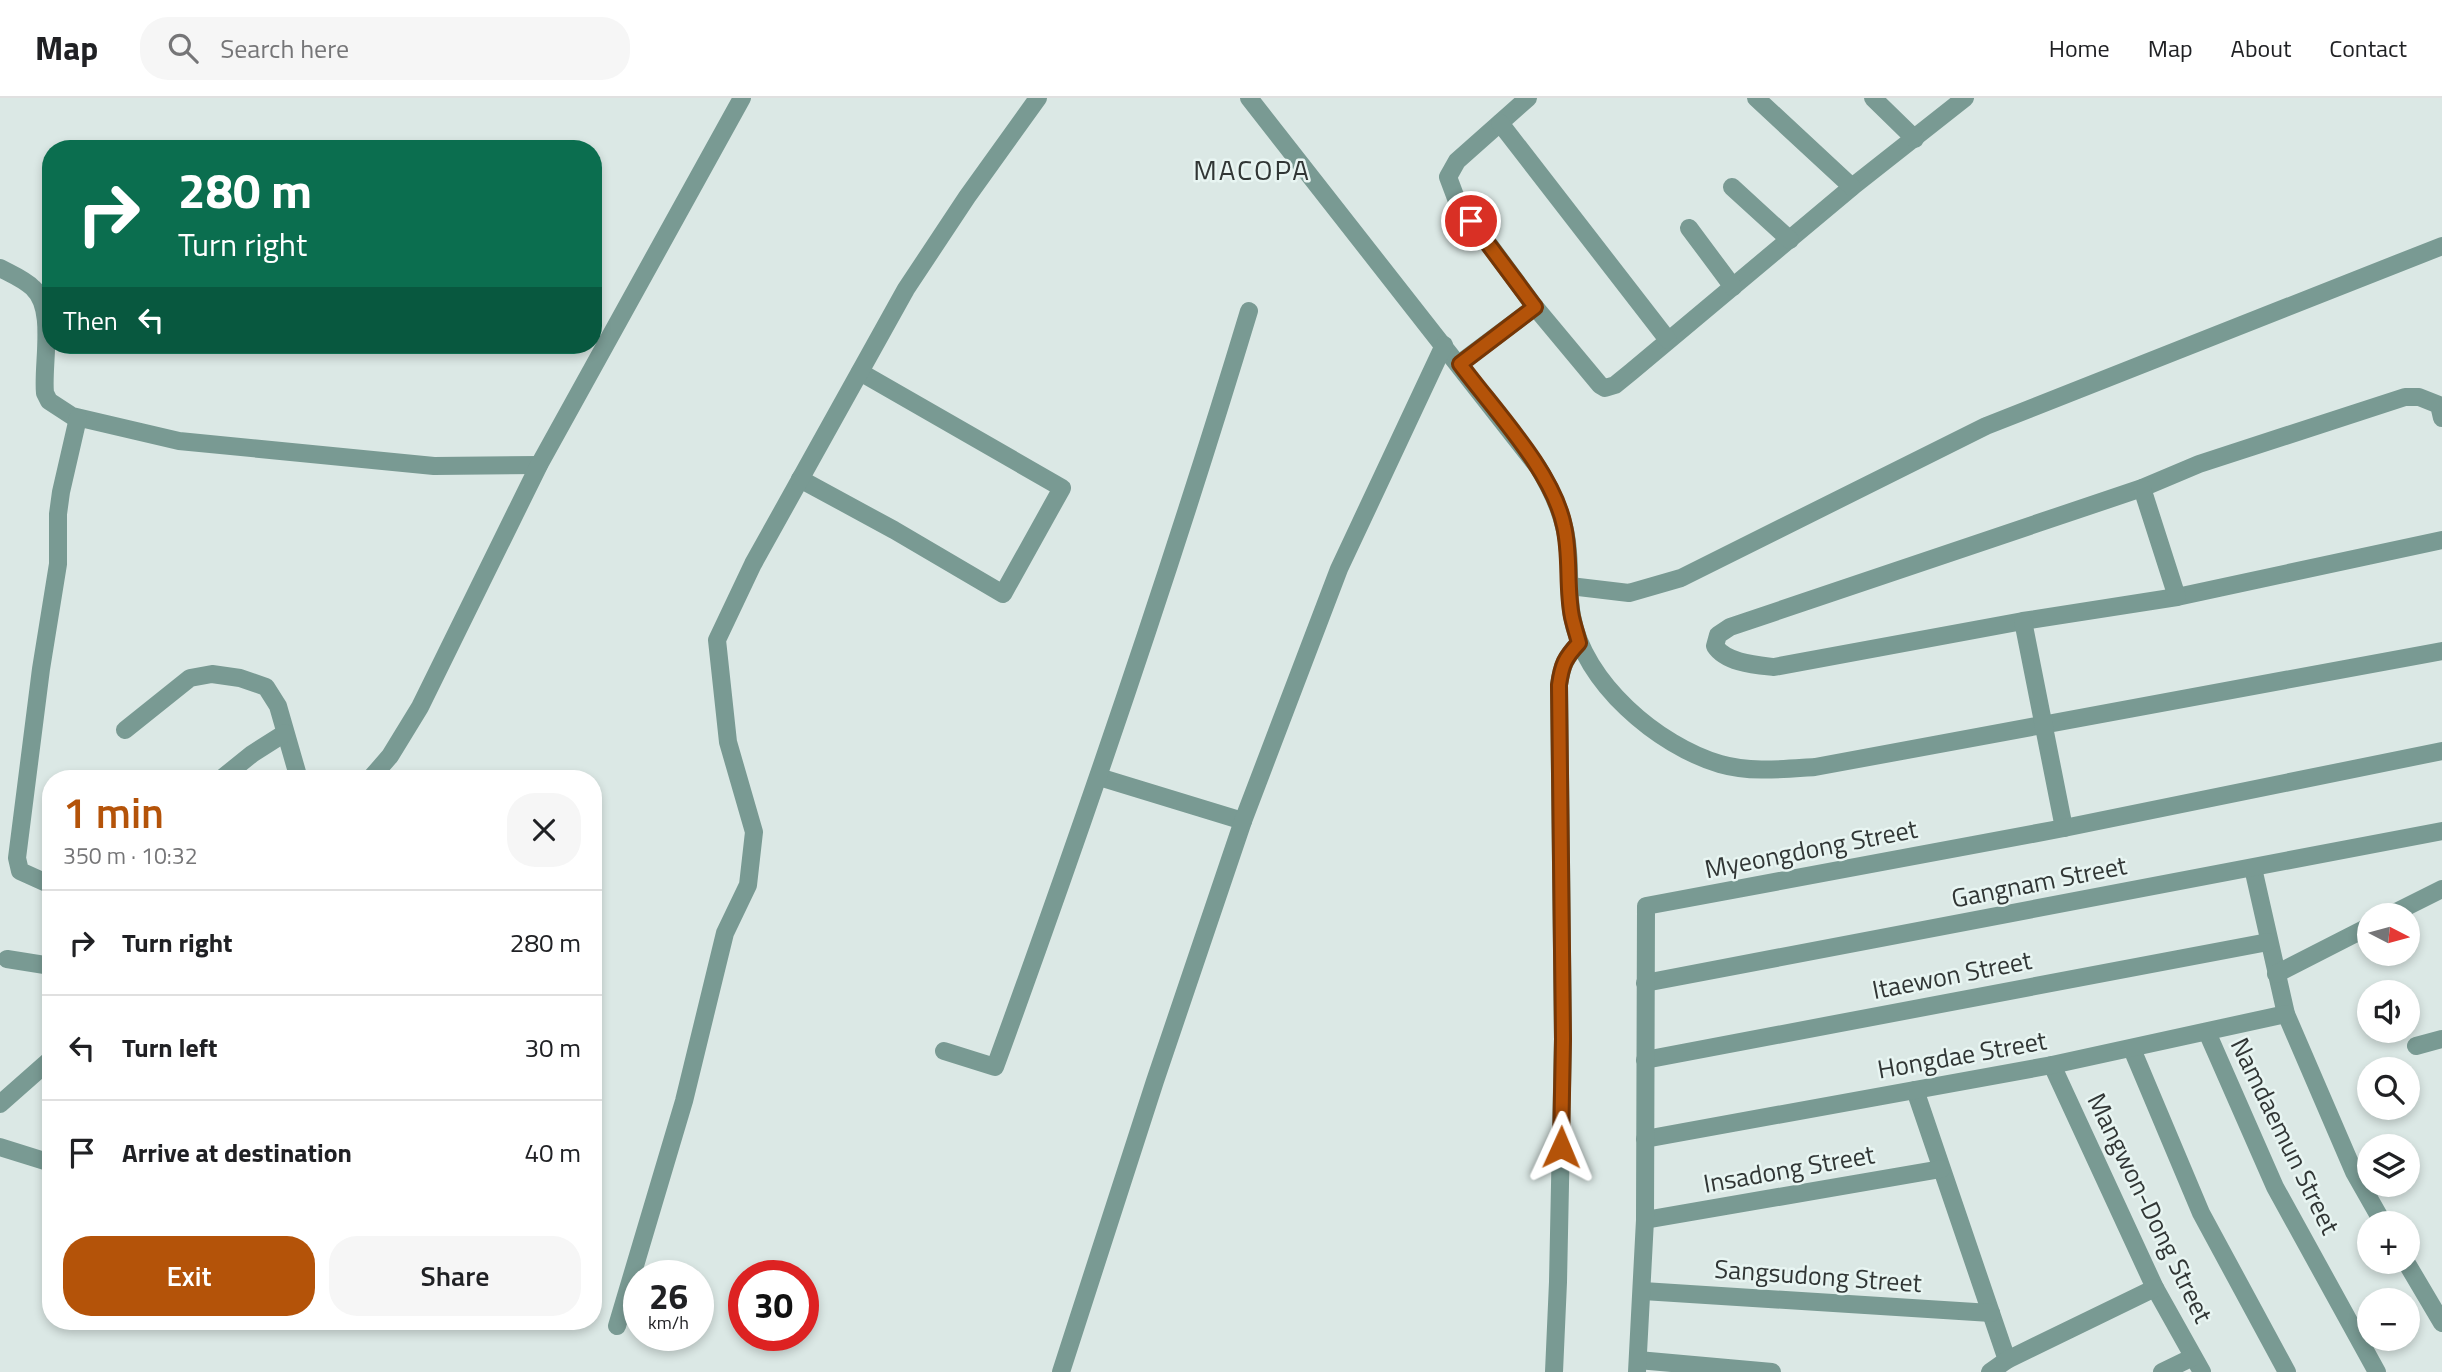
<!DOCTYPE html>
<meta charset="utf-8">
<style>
:root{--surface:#fff;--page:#f6f6f6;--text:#202124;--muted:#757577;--line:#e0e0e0;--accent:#b45309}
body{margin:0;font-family:"Titillium Web",sans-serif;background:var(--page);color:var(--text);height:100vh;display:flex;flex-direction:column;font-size:26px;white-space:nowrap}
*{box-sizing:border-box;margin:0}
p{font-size:23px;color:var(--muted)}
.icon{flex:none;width:38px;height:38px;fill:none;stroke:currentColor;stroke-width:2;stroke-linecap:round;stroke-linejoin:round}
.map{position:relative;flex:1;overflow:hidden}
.panel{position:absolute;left:42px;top:672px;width:560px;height:560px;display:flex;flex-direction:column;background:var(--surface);border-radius:28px;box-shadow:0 4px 10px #0003}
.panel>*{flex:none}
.top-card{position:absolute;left:42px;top:42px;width:560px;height:214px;border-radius:28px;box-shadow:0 4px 10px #0003;background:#0b6e4f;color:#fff;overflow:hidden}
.needle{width:46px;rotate:96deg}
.tools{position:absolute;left:2357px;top:805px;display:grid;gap:14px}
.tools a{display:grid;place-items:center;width:63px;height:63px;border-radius:50%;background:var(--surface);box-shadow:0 4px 10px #0003;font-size:35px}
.speed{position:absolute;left:623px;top:1162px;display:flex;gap:14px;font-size:35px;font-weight:700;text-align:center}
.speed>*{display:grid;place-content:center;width:91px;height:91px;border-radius:50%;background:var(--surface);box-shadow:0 4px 10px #0003;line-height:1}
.speed small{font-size:18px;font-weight:400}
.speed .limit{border:10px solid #d22;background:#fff;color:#111}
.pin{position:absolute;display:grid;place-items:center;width:60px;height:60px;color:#fff;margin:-30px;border:4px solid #fff;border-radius:50%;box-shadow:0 2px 7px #0007}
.me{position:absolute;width:77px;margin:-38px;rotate:1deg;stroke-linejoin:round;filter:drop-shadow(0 0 5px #0008)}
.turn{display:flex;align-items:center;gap:24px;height:147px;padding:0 21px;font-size:32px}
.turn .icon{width:91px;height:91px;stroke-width:2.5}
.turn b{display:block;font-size:49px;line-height:60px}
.then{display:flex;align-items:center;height:66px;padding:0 21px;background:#0003;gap:14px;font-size:26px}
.round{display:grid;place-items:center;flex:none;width:74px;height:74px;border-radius:28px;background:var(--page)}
.summary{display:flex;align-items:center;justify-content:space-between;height:119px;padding:0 21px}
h1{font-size:42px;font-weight:600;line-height:52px;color:var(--accent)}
.cta{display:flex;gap:14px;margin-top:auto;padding:14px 21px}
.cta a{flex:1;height:80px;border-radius:28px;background:var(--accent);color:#fff;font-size:28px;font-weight:600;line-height:80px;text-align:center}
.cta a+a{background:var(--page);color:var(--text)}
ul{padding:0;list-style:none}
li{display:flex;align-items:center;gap:21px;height:105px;padding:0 21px;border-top:2px solid var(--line)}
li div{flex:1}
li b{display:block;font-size:26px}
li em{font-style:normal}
header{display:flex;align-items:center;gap:42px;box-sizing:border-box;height:98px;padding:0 35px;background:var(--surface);border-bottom:2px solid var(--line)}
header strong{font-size:33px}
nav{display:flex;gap:38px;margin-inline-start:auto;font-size:24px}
.search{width:490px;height:63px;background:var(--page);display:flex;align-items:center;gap:18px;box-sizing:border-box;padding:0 24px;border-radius:28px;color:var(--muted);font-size:26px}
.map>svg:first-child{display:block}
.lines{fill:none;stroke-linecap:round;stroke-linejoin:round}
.minor{stroke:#799a93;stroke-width:18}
.route-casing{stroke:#753606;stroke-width:18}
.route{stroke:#b45309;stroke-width:12}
.labels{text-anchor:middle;stroke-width:5;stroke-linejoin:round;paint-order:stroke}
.street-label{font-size:26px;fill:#313635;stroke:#e8f5f2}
.neighbourhood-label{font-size:28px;letter-spacing:2px;fill:#313635;stroke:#e8f5f2}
</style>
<header>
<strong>Map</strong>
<div class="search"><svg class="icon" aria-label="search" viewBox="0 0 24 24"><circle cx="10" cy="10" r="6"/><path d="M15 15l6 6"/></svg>Search here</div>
<nav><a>Home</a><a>Map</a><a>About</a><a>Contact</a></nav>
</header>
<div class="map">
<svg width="2442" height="1274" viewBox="0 0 2442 1274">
<rect width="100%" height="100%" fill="#dbe8e5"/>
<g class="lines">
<g class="minor">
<path d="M1249 0 1538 369C1554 396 1566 422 1568 454 1570 475 1568 497 1572 518 1583 584 1658 648 1720 666 1751 675 1784 671 1815 669L2442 553"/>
<polyline points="1528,0 1457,63 1448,79 1457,103 1535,209 1600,287 1605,290 1615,287 1631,274 1852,89 1965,0"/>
<polyline points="1756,0 1852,89"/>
<polyline points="1873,0 1915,41"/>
<polyline points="1500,25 1668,242"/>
<polyline points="1732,89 1790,142"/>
<polyline points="1689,130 1733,189"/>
<path d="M0 170C11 176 24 181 33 190 56 211 42 266 45 295L49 303 72 318 179 343 434 368 539 367"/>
<polyline points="1459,266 1535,209"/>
<path d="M2442 320 2439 307 2419 299H2405L2199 366 2142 390 1730 529 1718 537 1715 548C1726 565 1756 567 1774 569L2023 523 2177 499 2442 442"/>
<polyline points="800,381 894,432 1003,496 1062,390 860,274"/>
<polyline points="2142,390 2177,499"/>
<polyline points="1570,488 1629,495 1681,480 1986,328 2442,148"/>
<polyline points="2023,523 2064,730"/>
<polyline points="125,632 190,580 212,576 240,580 266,589 278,608 299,681"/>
<polyline points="1099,679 1243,723"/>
<polyline points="221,681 252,656 285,635"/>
<polyline points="370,681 390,658 420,609 539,367 742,0"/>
<polyline points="2253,770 2286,916 2354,1074 2383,1125"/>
<polyline points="51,787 20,773 17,760 41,571 58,466 58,416 61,394 78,320"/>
<polyline points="2390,817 2442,791"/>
<polyline points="7,861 51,868"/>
<polyline points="2276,876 2370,828"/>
<polyline points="1645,885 2442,733"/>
<polyline points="2207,934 2275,1089 2377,1274"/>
<polyline points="2416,948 2442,941"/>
<polyline points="2132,951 2201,1115 2287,1274"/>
<path d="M944 953 995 969C1086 719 1172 468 1249 213"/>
<polyline points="1645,962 2268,844"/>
<polyline points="2052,967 2155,1190 2202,1274"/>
<polyline points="1915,992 2007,1262"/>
<polyline points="0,1006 51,961"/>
<polyline points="1645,1041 2052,967 2286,916"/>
<polyline points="0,1049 51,1065"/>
<polyline points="1645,1122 1941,1071"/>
<polyline points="2406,1164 2442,1225"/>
<polyline points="1643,1193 1991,1215"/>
<polyline points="617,1228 684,1003 725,835 748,787 754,734 728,644 717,542 753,466 906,191 967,99 1038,0"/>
<polyline points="1638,1262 1772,1274"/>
<polyline points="1061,1274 1155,983 1243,723 1339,471 1444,247"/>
<path d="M1554 1274 1558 1184 1563 941 1559 587C1562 567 1565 560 1579 545"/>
<polyline points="1637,1274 1645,1122 1646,808 2064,730 2442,653"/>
<polyline points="1990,1274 2007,1262 2155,1190"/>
<polyline points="2162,1274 2193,1259"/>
</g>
</g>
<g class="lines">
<defs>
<path id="route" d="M1471 123 1535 209 1460 266C1494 312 1553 373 1564 428 1571 458 1566 489 1572 519 1574 528 1577 537 1579 545 1565 560 1562 566 1559 587L1563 941 1561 1049"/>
</defs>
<use href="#route" class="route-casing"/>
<use href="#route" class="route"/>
</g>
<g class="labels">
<g class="street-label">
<text transform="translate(1811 751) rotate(-11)" y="9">Myeongdong Street</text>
<text transform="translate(2039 784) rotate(-11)" y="9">Gangnam Street</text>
<text transform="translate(1952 877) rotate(-11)" y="9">Itaewon Street</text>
<text transform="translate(1962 957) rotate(-10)" y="9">Hongdae Street</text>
<text transform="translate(2285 1038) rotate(64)" y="9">Namdaemun Street</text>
<text transform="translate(1789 1071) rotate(-10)" y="9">Insadong Street</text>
<text transform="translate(2150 1110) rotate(64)" y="9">Mangwon-Dong Street</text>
<text transform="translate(1818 1178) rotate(4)" y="9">Sangsudong Street</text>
</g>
<g class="neighbourhood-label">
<text x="1252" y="82">MACOPA</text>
</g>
</g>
</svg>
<div class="tools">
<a><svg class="needle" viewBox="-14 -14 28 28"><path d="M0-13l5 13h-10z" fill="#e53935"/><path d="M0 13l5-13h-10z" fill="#757577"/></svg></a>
<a><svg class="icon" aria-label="sound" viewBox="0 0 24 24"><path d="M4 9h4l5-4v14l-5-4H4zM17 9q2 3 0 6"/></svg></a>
<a><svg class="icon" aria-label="search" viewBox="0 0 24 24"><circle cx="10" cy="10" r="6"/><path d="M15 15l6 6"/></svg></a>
<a><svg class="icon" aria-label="layers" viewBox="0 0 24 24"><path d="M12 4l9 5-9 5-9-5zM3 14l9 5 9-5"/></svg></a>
<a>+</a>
<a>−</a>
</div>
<div class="speed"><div>26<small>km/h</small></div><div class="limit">30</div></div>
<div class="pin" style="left:1471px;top:123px;background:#d93025"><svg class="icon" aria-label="arrive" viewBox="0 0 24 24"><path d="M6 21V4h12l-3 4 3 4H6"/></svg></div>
<svg class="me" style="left:1561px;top:1049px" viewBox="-20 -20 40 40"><path d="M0-17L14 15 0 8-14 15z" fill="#b45309" stroke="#fff" stroke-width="4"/></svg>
<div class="top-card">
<div class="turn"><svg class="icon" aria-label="right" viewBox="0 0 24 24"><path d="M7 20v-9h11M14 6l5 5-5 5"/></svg><div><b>280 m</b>Turn right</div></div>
<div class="then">Then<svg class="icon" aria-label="left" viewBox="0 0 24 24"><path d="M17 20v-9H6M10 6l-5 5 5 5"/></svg></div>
</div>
<section class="panel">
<div class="summary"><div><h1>1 min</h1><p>350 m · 10:32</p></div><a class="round"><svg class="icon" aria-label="close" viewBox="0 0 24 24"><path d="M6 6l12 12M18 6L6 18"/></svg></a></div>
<ul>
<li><svg class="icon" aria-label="right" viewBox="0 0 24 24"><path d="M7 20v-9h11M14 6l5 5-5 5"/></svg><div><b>Turn right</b></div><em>280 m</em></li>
<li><svg class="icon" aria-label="left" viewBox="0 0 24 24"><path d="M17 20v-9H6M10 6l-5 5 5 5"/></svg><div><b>Turn left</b></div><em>30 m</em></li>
<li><svg class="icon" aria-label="arrive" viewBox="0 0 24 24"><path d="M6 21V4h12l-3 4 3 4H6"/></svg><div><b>Arrive at destination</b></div><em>40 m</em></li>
</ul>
<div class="cta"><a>Exit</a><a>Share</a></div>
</section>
</div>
